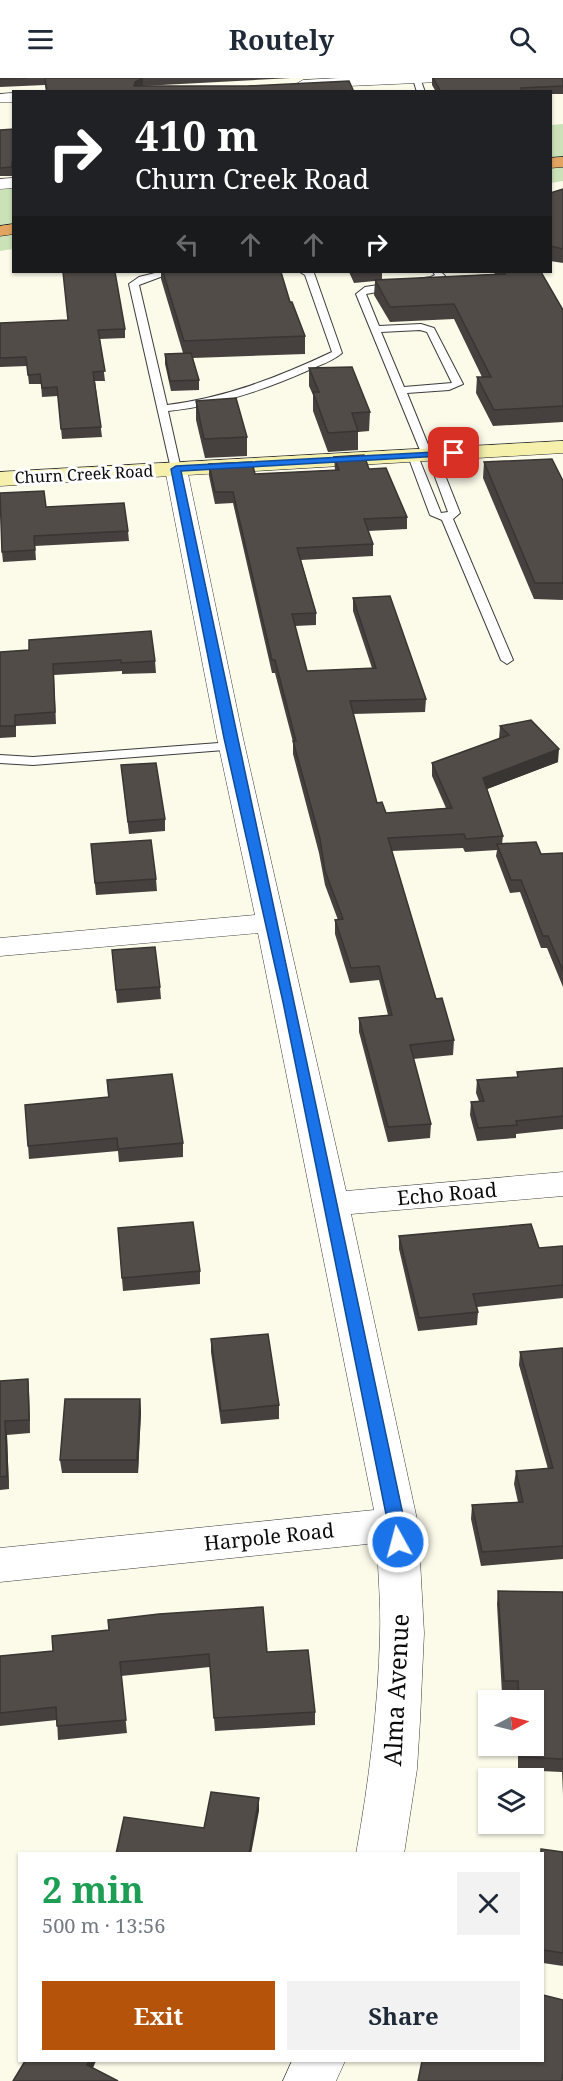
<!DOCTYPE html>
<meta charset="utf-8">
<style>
:root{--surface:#fff;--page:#f2f2f3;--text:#1f2937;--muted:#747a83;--accent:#b45309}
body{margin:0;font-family:"Noto Serif",serif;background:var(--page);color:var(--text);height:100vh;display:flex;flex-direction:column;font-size:22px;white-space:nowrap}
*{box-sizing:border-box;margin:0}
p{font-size:20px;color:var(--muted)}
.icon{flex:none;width:33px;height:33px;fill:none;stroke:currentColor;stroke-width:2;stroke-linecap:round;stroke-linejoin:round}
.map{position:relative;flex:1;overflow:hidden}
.sheet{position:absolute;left:18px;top:1774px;width:526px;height:210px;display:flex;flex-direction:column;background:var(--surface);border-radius:0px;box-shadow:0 2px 4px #0004}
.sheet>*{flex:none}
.guide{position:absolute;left:12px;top:12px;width:540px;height:183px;border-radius:0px;box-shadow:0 2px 4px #0004;background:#202124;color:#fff;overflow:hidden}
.needle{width:39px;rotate:83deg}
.tools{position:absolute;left:478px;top:1612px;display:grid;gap:12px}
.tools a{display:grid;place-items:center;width:66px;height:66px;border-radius:0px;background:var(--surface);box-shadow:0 2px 4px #0004;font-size:30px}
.pin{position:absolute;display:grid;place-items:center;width:51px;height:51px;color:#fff;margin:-26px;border-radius:12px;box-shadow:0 3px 9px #0006}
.me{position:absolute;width:66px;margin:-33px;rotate:353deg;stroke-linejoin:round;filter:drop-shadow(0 0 4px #0008)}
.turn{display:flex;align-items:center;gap:21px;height:126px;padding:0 24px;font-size:27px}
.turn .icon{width:78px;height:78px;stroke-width:2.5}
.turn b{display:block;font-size:42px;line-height:51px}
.lanes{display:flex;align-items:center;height:57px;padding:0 24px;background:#0003;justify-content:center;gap:30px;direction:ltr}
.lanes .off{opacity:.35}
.round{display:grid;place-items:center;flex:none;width:63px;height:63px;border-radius:0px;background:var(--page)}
.headline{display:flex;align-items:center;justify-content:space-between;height:102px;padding:0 24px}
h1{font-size:36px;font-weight:700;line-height:45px;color:#1e9e55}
.button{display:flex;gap:12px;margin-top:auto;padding:12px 24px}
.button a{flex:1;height:69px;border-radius:0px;background:var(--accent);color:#fff;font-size:24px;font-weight:700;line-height:69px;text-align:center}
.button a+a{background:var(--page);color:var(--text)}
header{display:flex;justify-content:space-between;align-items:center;height:78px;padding:0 24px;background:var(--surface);font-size:27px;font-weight:700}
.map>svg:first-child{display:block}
.green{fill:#cbe2b8}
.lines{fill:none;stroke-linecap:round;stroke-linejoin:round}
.lane-casing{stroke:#3d3d3d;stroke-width:2}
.street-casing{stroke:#3d3d3d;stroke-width:1}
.secondary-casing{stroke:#2c2c2c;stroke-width:1}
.highway-casing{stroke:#1b1b1b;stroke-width:1}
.lane{fill:#fff;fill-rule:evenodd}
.street{fill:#fff;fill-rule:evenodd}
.secondary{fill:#f5f1ac;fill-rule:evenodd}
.highway{fill:#e2a561;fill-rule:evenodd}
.wall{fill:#46413e}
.shaded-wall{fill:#393532}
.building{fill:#514c48;stroke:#393532;stroke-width:1.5}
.route{fill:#1a73e8;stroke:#114b97;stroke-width:1.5}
.labels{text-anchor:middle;stroke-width:6;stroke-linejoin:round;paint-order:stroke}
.far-street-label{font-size:16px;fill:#0a0a0a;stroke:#fff}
.street-label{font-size:20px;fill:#0a0a0a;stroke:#fff}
.near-street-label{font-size:24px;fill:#0a0a0a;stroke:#fff}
</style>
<header><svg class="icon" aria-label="menu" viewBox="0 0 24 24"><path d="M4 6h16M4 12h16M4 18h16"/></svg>Routely<svg class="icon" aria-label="search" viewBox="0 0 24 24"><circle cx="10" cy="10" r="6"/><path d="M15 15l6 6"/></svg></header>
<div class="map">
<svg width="563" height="2003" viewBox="0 0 563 2003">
<rect width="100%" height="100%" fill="#fcfae9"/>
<g class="green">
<polygon points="563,46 563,103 551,105 550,47"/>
<polygon points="13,110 13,171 0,173 0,112"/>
</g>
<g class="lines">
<defs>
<g id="lane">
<polygon points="413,1 420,0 425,14 417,14"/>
<path d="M159 194H228L223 197 163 198 139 207 167 327C225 320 279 299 332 274L305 197 300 194 314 195 342 275C333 283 320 287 309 292 264 312 217 328 168 333L181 391 176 394 171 391 129 206 139 199Z"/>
<path d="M433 194H441L445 198 433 204 366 216 379 248 421 246 434 250 463 306 449 312 407 315 431 374 437 377 460 435 453 441 513 582 507 586 501 582 442 442 430 437 408 378 409 376 418 378 441 435 448 434 428 380 422 377 356 216 365 209 431 199 435 197ZM420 252 427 254 452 305 404 309 381 254Z"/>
<polygon points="232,664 239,668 237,671 33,687 0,685 0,677 33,679"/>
</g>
<g id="street">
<polygon points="339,0 446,0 439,4 303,10 296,6 303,2"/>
<polygon points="14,15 14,24 0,24 0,16"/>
<polygon points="14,100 14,110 0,111 0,101"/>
<path d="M176 384 184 386 187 391 243 660 346 1113 563 1094V1118L351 1136 418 1446 424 1555 420 1643 417 1691 404 1776H356C369 1703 378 1631 380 1557 381 1526 378 1495 377 1465L0 1504V1470L374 1432 258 855 0 878V860L255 837 217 660 165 391 168 386Z"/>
<polygon points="292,1983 345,1983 336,2003 283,2003"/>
</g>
<polygon id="secondary" points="563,363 563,375 0,408 0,394"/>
<g id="highway">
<polygon points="563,79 563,89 550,90 550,80"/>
<polygon points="14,146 14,156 0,158 0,148"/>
</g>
</defs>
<use href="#lane" class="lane-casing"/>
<use href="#street" class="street-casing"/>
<use href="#secondary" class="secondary-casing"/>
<use href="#highway" class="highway-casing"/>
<use href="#lane" class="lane"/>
<use href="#street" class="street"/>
<use href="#secondary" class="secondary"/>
<use href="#highway" class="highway"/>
</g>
<g class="wall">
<polygon points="0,0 291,0 143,8 354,14 46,14 45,7 0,9"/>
<polygon points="432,0 563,0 563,16 550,16 550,14 436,14 432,7"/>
<polygon points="14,51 13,98 0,98 0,52"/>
<polygon points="563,111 563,185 550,183 550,115"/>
<polygon points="161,194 281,194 290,224 305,258 305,276 193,280 199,302 199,312 171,313 165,286 165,276 183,275 161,201"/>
<polygon points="349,194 382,194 382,202 495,196 493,194 541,194 563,232 563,344 493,348 476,315 477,299 482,299 454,241 390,244 374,217 375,203 354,205"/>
<polygon points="0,245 125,251 125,260 100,261 105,303 95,303 102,359 62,361 58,318 42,319 41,306 29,306 27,288 0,289"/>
<polygon points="309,290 370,334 369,353 358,354 358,372 328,374 313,333 313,317 309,308"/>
<polygon points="196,323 247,359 247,378 205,380 196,342"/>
<polygon points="334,379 369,391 407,439 407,451 368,453 373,466 373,478 301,482 316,535 316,547 295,548 307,593 372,590 353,533 353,520 426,621 425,634 353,636 377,725 386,735 446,730 432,698 432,685 499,661 500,648 558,684 487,711 503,758 502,766 541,776 563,775 563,909 547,870 541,870 520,814 510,815 496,778 497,772 465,774 463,770 392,773 436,921 454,962 453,977 413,981 431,1046 430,1060 388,1064 359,954 359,940 388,937 379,902 350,905 335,856 335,842 338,842 325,807 319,775 293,676 293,664 275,595 272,595 233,425 215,426 209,398 209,386 255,396 335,392"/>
<polygon points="484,384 563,403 563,522 534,521 483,400"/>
<polygon points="46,429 128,453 129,463 35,468 36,482 3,484 2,474"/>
<polygon points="0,574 155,583 156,595 122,596 122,593 54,597 56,646 16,648 16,659 0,660"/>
<polygon points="121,687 165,741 165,753 129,756"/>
<polygon points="91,766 156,801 157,813 96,817"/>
<polygon points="112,872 160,909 161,921 117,925"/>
<polygon points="563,990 563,1051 516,1056 516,1060 477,1063 470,1037 471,1024 479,1023 476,1015 477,1002 517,999 517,994"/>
<polygon points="107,1002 183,1065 183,1079 119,1084 118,1073 29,1081 25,1027 108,1019"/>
<polygon points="118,1150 200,1193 200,1206 123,1213"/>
<polygon points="399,1158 539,1170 563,1168 563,1220 477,1229 478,1234 477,1247 418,1253 399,1171"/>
<polygon points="211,1261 279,1327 279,1341 221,1346 211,1274"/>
<polygon points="563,1270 563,1481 481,1488 471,1441 472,1427 518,1424 514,1406 516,1393 548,1391 519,1287 520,1274"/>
<polygon points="0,1303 29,1314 30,1355 7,1357 9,1411 0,1412"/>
<polygon points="140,1321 141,1334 138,1395 62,1395 60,1382"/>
<polygon points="498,1513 563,1514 563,1717 562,1694 518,1692 518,1668 534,1668 534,1623 517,1623 517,1616 502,1616 497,1526"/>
<polygon points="108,1542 267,1574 315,1634 315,1647 215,1653 210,1589 121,1598 127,1655 58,1662 57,1642 0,1648 0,1578 53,1573 109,1552"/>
<polygon points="541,1771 563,1774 563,1888 543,1885 543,1776 540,1776"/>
</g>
<g class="shaded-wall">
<polygon points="143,0 143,8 134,14 135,4"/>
<polygon points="559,671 558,684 482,713 483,700"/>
<polygon points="28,1301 29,1314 30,1355 29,1342"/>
<polygon points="140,1321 141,1334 138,1395 137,1382"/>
<polygon points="5,1343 7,1357 9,1411 7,1398"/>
<polygon points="259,1720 259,1733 251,1776 249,1776"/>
<polygon points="89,1983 96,1983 89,1999 87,1987"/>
</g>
<g class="building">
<polygon points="0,0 27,0 0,1"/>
<polygon points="45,0 143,0 135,4 134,8 247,8 349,3 354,14 47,14"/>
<polygon points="433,0 563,0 563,8 521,10 522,14 441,14"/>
<polygon points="14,51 14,84 12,84 12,89 0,90 0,52"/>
<polygon points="563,111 563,171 550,168 550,115"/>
<polygon points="63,194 115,194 125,251 98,252 105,293 93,294 101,349 61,351 57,309 42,310 40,296 28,297 26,279 0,280 0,245 68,242"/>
<polygon points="163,194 281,194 290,224 292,224 305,258 184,263"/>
<polygon points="503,194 541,194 563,232 563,328 494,332 477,299 491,299 454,226 390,229 375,202 505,196"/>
<polygon points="191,275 199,302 170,303 165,276"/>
<polygon points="352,289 370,334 352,335 358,353 328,355 313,314 319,314 309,290"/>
<polygon points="236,320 247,359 204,361 196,323"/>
<polygon points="364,377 369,391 386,390 407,439 364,441 373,466 297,470 316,535 292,536 307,593 376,590 353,520 390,518 426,621 350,623 377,725 382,724 386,735 452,730 432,685 509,657 500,648 531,642 559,671 483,700 503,758 466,761 464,756 388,760 436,921 442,920 454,962 410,967 431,1046 388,1049 359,940 392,937 379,888 351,890 335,842 343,841 325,793 320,761 293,663 296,663 275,582 272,582 233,414 215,414 209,386 252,384 255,396 339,392 334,379"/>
<polygon points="552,381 563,403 563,505 535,505 484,384"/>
<polygon points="44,413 46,429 124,425 128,453 34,458 35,472 2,474 0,415"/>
<polygon points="151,553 155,583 121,585 121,582 53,586 55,634 15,637 15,648 0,648 0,574 29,572 29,562"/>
<polygon points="156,685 165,741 128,744 121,687"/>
<polygon points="151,762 156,801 95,805 91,766"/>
<polygon points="536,764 541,776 563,775 563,893 548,858 543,858 521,802 511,802 497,766"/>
<polygon points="155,869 160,909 116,912 112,872"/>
<polygon points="563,990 563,1038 516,1043 517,1047 478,1050 471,1024 484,1023 477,1002 518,999 517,994"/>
<polygon points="172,996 183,1065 118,1071 117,1060 28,1068 25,1027 109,1019 107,1002"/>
<polygon points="193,1144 200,1193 122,1200 118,1150"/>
<polygon points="531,1146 539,1170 563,1168 563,1207 473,1216 478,1234 419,1240 399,1158"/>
<polygon points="268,1256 279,1327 221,1333 211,1261"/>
<polygon points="563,1270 563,1468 482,1474 472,1427 523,1424 516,1393 553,1390 520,1274"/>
<polygon points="28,1301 29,1342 5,1343 7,1398 0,1399 0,1303"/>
<polygon points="65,1321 140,1321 137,1382 60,1382"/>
<polygon points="498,1513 563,1514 563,1681 520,1679 520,1668 534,1668 534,1623 519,1623 518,1603 504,1603"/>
<polygon points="263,1529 267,1574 308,1572 315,1634 214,1640 209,1576 120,1584 126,1642 57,1648 56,1629 0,1635 0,1578 53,1573 52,1558 109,1552 108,1542 159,1536"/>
<polygon points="211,1714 259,1720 249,1776 116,1776 124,1739 204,1750"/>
<polygon points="541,1771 563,1774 563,1875 543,1872 543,1776 541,1776"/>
<polygon points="543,1917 563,1922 563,1994 562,2003 418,2003 422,1983 543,1983"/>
<polygon points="25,1983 89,1983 87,1987 118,2003 13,2003"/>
</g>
<polygon class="route" points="454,373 458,373 458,377 181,393 405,1446 407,1464 404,1469 392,1469 388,1446 283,924 224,660 171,391 176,388"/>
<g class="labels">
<g class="far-street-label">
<text transform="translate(84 396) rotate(-3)" y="6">Churn Creek Road</text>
</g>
<g class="street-label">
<text transform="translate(447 1116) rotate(-5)" y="7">Echo Road</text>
<text transform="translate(269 1459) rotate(-6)" y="7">Harpole Road</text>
</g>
<g class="near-street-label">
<text transform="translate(397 1612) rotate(-87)" y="8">Alma Avenue</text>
</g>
</g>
</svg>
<div class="tools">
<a><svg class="needle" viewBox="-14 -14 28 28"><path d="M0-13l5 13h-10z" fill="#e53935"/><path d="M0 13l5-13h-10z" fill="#747a83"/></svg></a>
<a><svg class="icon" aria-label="layers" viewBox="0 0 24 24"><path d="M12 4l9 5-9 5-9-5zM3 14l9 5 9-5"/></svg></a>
</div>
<div class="pin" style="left:454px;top:375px;background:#d93025"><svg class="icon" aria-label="arrive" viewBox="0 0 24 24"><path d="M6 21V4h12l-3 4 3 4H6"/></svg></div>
<svg class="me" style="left:398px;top:1464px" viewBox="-20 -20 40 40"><circle r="17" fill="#1a73e8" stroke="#fff" stroke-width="3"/><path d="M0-11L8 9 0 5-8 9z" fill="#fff"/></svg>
<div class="guide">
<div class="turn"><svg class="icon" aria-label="right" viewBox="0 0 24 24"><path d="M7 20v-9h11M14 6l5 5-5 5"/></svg><div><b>410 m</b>Churn Creek Road</div></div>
<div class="lanes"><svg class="icon off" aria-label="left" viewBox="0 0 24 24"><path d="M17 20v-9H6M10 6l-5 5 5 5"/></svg><svg class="icon off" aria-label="ahead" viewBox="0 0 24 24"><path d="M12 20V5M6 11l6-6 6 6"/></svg><svg class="icon off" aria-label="ahead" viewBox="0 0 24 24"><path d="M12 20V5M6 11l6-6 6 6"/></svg><svg class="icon" aria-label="right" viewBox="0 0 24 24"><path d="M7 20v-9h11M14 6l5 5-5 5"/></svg></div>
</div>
<section class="sheet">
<div class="headline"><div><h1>2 min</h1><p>500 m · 13:56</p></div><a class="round"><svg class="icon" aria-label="close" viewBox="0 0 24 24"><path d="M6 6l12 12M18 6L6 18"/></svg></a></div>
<div class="button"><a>Exit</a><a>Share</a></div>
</section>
</div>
